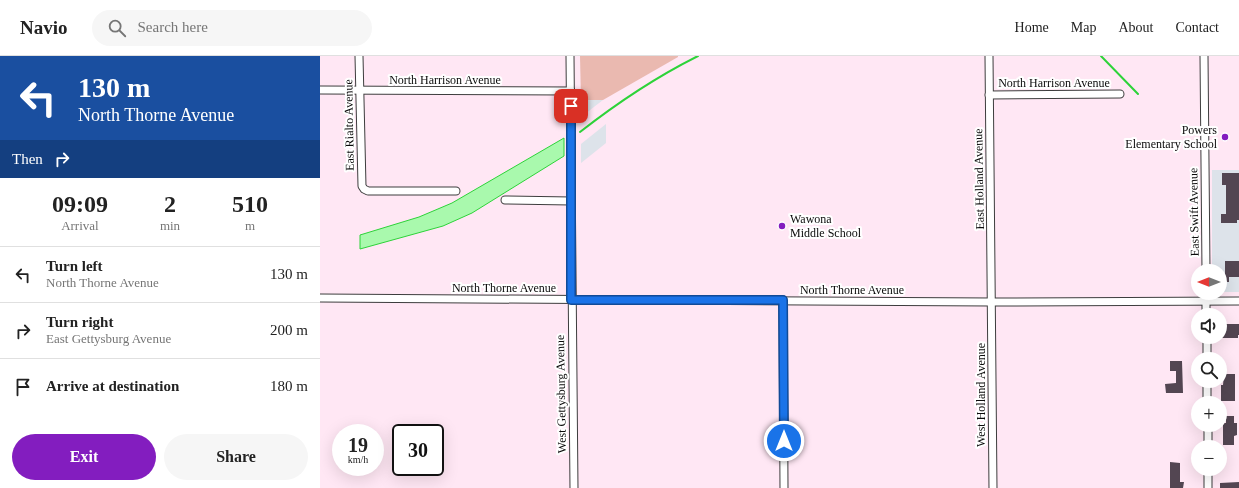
<!DOCTYPE html>
<meta charset="utf-8">
<style>
:root{--surface:#fff;--page:#f6f6f6;--text:#222;--muted:#767676;--line:#e0e0e0;--accent:#831dbf}
body{margin:0;font-family:"Times New Roman",serif;background:var(--page);color:var(--text);height:100vh;display:flex;flex-direction:column;font-size:15px;white-space:nowrap}
*{box-sizing:border-box;margin:0}
p{font-size:13px;color:var(--muted)}
.icon{flex:none;width:22px;height:22px;fill:none;stroke:currentColor;stroke-width:2;stroke-linecap:round;stroke-linejoin:round}
.map{position:relative;flex:1;overflow:hidden}
.sheet{display:flex;flex-direction:column;background:var(--surface);width:320px}
.sheet>*{flex:none}
.top-card{background:#1a4fa0;color:#fff;overflow:hidden}
.needle{width:26px;rotate:270deg}
.controls{position:absolute;left:871px;top:208px;display:grid;gap:8px}
.controls a{display:grid;place-items:center;width:36px;height:36px;border-radius:50%;background:var(--surface);box-shadow:0 4px 16px #0002;font-size:20px}
.speed{position:absolute;left:12px;top:368px;display:flex;gap:8px;font-size:20px;font-weight:700;text-align:center}
.speed>*{display:grid;place-content:center;width:52px;height:52px;border-radius:50%;background:var(--surface);box-shadow:0 4px 16px #0002;line-height:1}
.speed small{font-size:10px;font-weight:400}
.speed .limit{border:2px solid #111;border-radius:6px;background:#fff;color:#111}
.pin{position:absolute;display:grid;place-items:center;width:34px;height:34px;color:#fff;margin:-17px;border-radius:8px;box-shadow:0 2px 6px #0006}
.me{position:absolute;width:44px;margin:-22px;rotate:0deg;stroke-linejoin:round;filter:drop-shadow(0 0 3px #0008)}
.turn{display:flex;align-items:center;gap:14px;height:84px;padding:0 12px;font-size:18px}
.turn .icon{width:52px;height:52px;stroke-width:2.5}
.turn b{display:block;font-size:28px;line-height:34px}
.then{display:flex;align-items:center;height:38px;padding:0 12px;background:#0003;gap:8px;font-size:15px}
.eta{display:flex;justify-content:space-evenly;align-items:center;height:68px;text-align:center}
.eta b{font-size:24px;font-weight:700;line-height:28px}
.primary-button{display:flex;gap:8px;margin-top:auto;padding:8px 12px}
.primary-button a{flex:1;height:46px;border-radius:24px;background:var(--accent);color:#fff;font-size:16px;font-weight:700;line-height:46px;text-align:center}
.primary-button a+a{background:var(--page);color:var(--text)}
ul{padding:0;list-style:none}
li{display:flex;align-items:center;gap:12px;height:56px;padding:0 12px;border-top:1px solid var(--line)}
li div{flex:1}
li b{display:block;font-size:15px}
li em{font-style:normal}
header{display:flex;align-items:center;gap:24px;box-sizing:border-box;height:56px;padding:0 20px;background:var(--surface);border-bottom:1px solid var(--line)}
header strong{font-size:19px}
nav{display:flex;gap:22px;margin-inline-start:auto;font-size:14px}
.search{width:280px;height:36px;background:var(--page);display:flex;align-items:center;gap:10px;box-sizing:border-box;padding:0 14px;border-radius:22px;color:var(--muted);font-size:15px}
main{display:flex;flex:1;min-height:0}
.map>svg:first-child{display:block}
.industrial{fill:#dde3ea}
.green{fill:#eab9b0}
.water{fill:#a9f9ad;stroke:#2dd339}
.lines{fill:none;stroke-linecap:round;stroke-linejoin:round}
.stream{stroke:#2dd339;stroke-width:2}
.building{fill:#534652}
.minor-casing{stroke:#3d3d3d;stroke-width:9}
.minor{stroke:#fff;stroke-width:7}
.route-casing{stroke:#114b97;stroke-width:10}
.route{stroke:#1a73e8;stroke-width:7}
.poi-dot{fill:#831dbf;stroke:#fff;stroke-width:1.5}
.labels{text-anchor:middle;stroke-width:4;stroke-linejoin:round;paint-order:stroke}
.street-label{font-size:12px;fill:#0a0a0a;stroke:#fff}
.poi-label{font-size:12px;fill:#0a0a0a;stroke:#fff;text-anchor:end}
</style>
<header>
<strong>Navio</strong>
<div class="search"><svg class="icon" aria-label="search" viewBox="0 0 24 24"><circle cx="10" cy="10" r="6"/><path d="M15 15l6 6"/></svg>Search here</div>
<nav><a>Home</a><a>Map</a><a>About</a><a>Contact</a></nav>
</header>
<main>
<section class="sheet">
<div class="top-card">
<div class="turn"><svg class="icon" aria-label="left" viewBox="0 0 24 24"><path d="M17 20v-9H6M10 6l-5 5 5 5"/></svg><div><b>130 m</b>North Thorne Avenue</div></div>
<div class="then">Then<svg class="icon" aria-label="right" viewBox="0 0 24 24"><path d="M7 20v-9h11M14 6l5 5-5 5"/></svg></div>
</div>
<div class="eta">
<div><b>09:09</b><p>Arrival</p></div>
<div><b>2</b><p>min</p></div>
<div><b>510</b><p>m</p></div>
</div>
<ul>
<li><svg class="icon" aria-label="left" viewBox="0 0 24 24"><path d="M17 20v-9H6M10 6l-5 5 5 5"/></svg><div><b>Turn left</b><p>North Thorne Avenue</p></div><em>130 m</em></li>
<li><svg class="icon" aria-label="right" viewBox="0 0 24 24"><path d="M7 20v-9h11M14 6l5 5-5 5"/></svg><div><b>Turn right</b><p>East Gettysburg Avenue</p></div><em>200 m</em></li>
<li><svg class="icon" aria-label="arrive" viewBox="0 0 24 24"><path d="M6 21V4h12l-3 4 3 4H6"/></svg><div><b>Arrive at destination</b></div><em>180 m</em></li>
</ul>
<div class="primary-button"><a>Exit</a><a>Share</a></div>
</section>
<div class="map">
<svg width="919" height="432" viewBox="0 0 919 432">
<rect width="100%" height="100%" fill="#ffe7f4"/>
<g class="industrial">
<polygon points="261,44 283,44 261,61"/>
<polygon points="286,68 286,87 261,107 261,88"/>
<polygon points="892,114 919,114 919,236 900,236 900,215 892,215"/>
</g>
<polygon class="green" points="260,0 358,0 358,1 283,44 261,44"/>
<polygon class="water" points="244,82 244,100 152,157 123,170 40,193 40,179 99,161 132,147"/>
<g class="lines">
<g class="stream">
<polyline points="781,0 818,38"/>
<path d="M260 76C297 47 336 21 378 0"/>
</g>
</g>
<g class="building">
<polygon points="902,117 919,117 919,164 917,164 917,167 901,167 901,158 906,158 906,129 902,129"/>
<polygon points="905,205 919,205 919,221 909,221 909,226 902,226 902,218 905,218"/>
<polygon points="900,268 919,268 919,279 918,279 918,282 900,282"/>
<polygon points="850,305 862,305 863,337 846,337 845,328 856,327 856,315 850,315"/>
<polygon points="904,318 915,318 915,345 901,345 901,329 903,329"/>
<polygon points="906,360 914,360 914,367 917,367 917,379 914,380 914,389 903,389 903,367 906,367"/>
<polygon points="850,406 860,407 860,426 864,426 863,432 850,432"/>
<polygon points="919,426 919,432 900,432 900,427"/>
</g>
<g class="lines">
<defs>
<g id="minor">
<polyline points="39,0 42,130 44,133 48,135 136,135"/>
<polyline points="250,0 254,432"/>
<polyline points="669,0 673,432"/>
<polyline points="884,0 886,215"/>
<polyline points="0,34 251,35"/>
<polyline points="669,39 800,38"/>
<polyline points="185,144 251,145"/>
<polyline points="886,237 886,259"/>
<polyline points="0,242 672,246 919,245"/>
<polyline points="463,244 464,432"/>
<polyline points="887,281 887,303"/>
<polyline points="887,325 887,347"/>
<polyline points="888,369 888,391"/>
<polyline points="888,413 888,432"/>
</g>
</defs>
<use href="#minor" class="minor-casing"/>
<use href="#minor" class="minor"/>
</g>
<g class="lines">
<defs>
<polyline id="route" points="251,50 251,244 463,244 464,385"/>
</defs>
<use href="#route" class="route-casing"/>
<use href="#route" class="route"/>
</g>
<g class="poi-dot">
<circle cx="905" cy="81" r="4"/>
<circle cx="462" cy="170" r="4"/>
</g>
<g class="labels">
<g class="street-label">
<text x="125" y="28">North Harrison Avenue</text>
<text x="734" y="31">North Harrison Avenue</text>
<text transform="translate(29 69) rotate(-91)" y="4">East Rialto Avenue</text>
<text transform="translate(659 123) rotate(-91)" y="4">East Holland Avenue</text>
<text transform="translate(874 156) rotate(-91)" y="4">East Swift Avenue</text>
<text x="184" y="236">North Thorne Avenue</text>
<text x="532" y="238">North Thorne Avenue</text>
<text transform="translate(241 338) rotate(-91)" y="4">West Gettysburg Avenue</text>
<text transform="translate(661 339) rotate(-90)" y="4">West Holland Avenue</text>
</g>
<g class="poi-label">
<text x="897" y="78">Powers<tspan x="897" dy="14">Elementary School</tspan></text>
<text x="470" y="167" text-anchor="start">Wawona<tspan x="470" dy="14">Middle School</tspan></text>
</g>
</g>
</svg>
<div class="controls">
<a><svg class="needle" viewBox="-14 -14 28 28"><path d="M0-13l5 13h-10z" fill="#e53935"/><path d="M0 13l5-13h-10z" fill="#767676"/></svg></a>
<a><svg class="icon" aria-label="sound" viewBox="0 0 24 24"><path d="M4 9h4l5-4v14l-5-4H4zM17 9q2 3 0 6"/></svg></a>
<a><svg class="icon" aria-label="search" viewBox="0 0 24 24"><circle cx="10" cy="10" r="6"/><path d="M15 15l6 6"/></svg></a>
<a>+</a>
<a>−</a>
</div>
<div class="speed"><div>19<small>km/h</small></div><div class="limit">30</div></div>
<div class="pin" style="left:251px;top:50px;background:#d93025"><svg class="icon" aria-label="arrive" viewBox="0 0 24 24"><path d="M6 21V4h12l-3 4 3 4H6"/></svg></div>
<svg class="me" style="left:464px;top:385px" viewBox="-20 -20 40 40"><circle r="17" fill="#1a73e8" stroke="#fff" stroke-width="3"/><path d="M0-11L8 9 0 5-8 9z" fill="#fff"/></svg>
</div>
</main>
